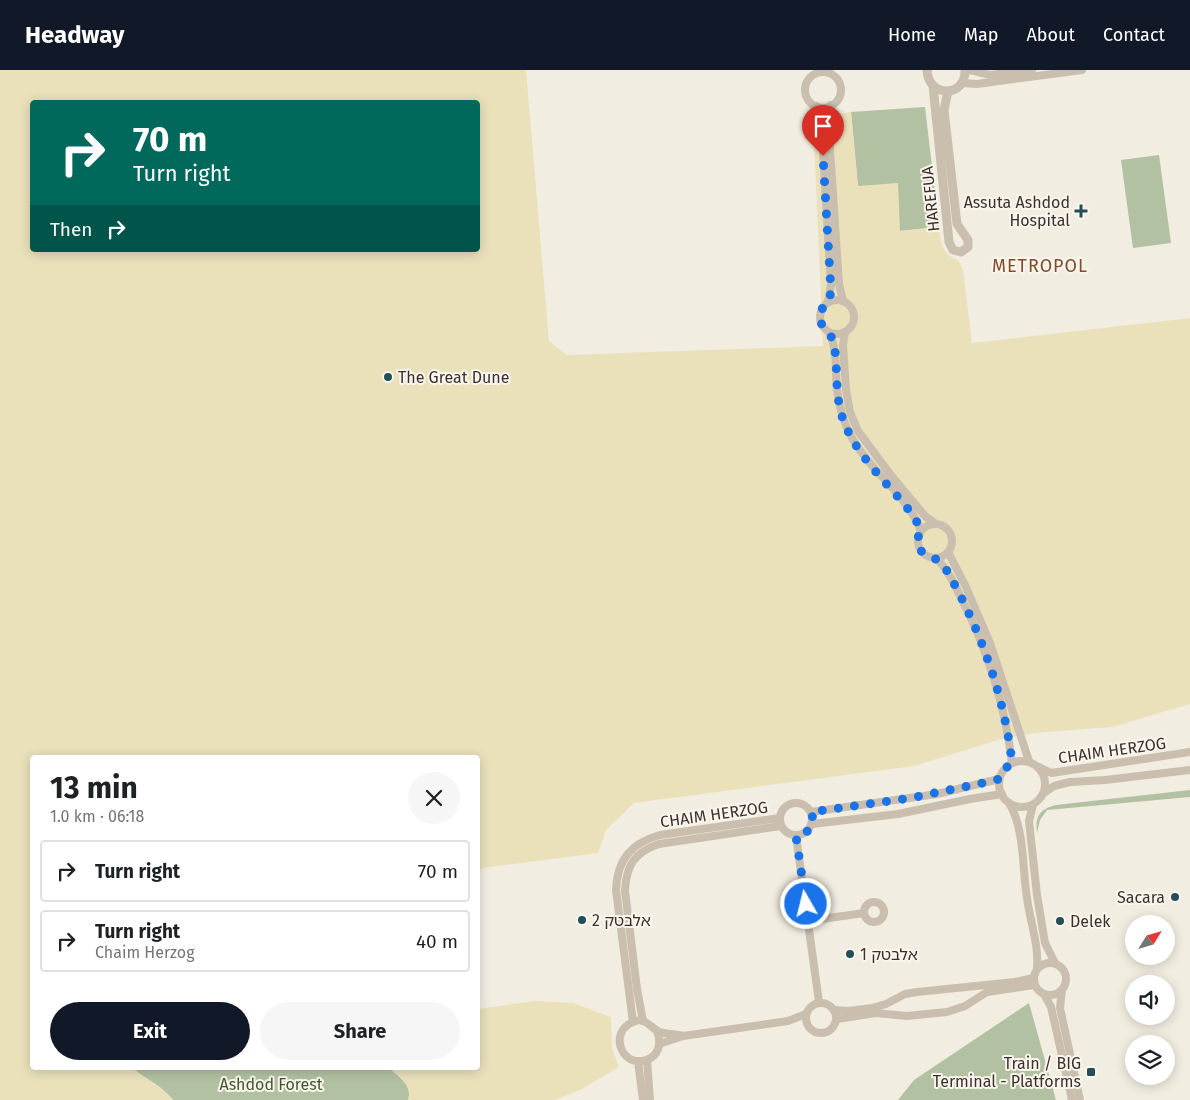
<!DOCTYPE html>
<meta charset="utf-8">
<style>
:root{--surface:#fff;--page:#f6f6f6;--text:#202124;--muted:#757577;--line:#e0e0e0;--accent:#111827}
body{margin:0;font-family:"Fira Sans","Noto Sans Hebrew",sans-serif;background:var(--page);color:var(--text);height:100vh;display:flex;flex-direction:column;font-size:19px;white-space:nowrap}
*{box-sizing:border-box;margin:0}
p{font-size:16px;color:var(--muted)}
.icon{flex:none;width:28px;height:28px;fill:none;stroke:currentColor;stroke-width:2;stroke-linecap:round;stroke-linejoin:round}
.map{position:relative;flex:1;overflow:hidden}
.side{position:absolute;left:30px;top:685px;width:450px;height:315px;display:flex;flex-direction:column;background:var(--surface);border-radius:5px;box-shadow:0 2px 12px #0003}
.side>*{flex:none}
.guide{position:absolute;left:30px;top:30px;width:450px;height:152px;border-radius:5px;box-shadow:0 2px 12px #0003;background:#00695c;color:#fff;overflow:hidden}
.needle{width:32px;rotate:53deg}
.fabs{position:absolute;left:1125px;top:845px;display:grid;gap:10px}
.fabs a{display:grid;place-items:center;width:50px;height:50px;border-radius:50%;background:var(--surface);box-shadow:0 2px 12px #0003;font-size:25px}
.pin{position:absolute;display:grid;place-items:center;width:42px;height:42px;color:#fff;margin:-51px -21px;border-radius:50% 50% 50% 0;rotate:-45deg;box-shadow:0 0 5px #0007}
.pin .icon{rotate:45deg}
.me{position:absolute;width:55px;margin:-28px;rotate:352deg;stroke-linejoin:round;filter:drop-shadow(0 0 4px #0008)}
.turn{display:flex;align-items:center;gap:18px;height:105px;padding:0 20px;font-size:22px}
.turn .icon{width:65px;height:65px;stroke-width:2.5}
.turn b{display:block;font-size:35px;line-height:42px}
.then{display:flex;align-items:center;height:48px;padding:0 20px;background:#0003;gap:10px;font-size:19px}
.round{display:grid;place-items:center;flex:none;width:52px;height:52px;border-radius:26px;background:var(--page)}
.headline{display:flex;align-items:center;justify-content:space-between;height:85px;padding:0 20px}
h1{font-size:30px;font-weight:700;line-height:38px}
.primary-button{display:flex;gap:10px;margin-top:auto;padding:10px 20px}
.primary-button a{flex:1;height:58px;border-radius:30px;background:var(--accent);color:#fff;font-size:20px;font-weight:700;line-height:58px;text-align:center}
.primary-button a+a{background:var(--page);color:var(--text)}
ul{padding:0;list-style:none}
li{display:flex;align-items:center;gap:15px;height:62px;margin:0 10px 8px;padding:0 10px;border:2px solid var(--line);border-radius:5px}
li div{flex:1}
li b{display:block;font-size:19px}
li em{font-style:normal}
header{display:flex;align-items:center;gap:30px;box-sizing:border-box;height:70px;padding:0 25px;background:var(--accent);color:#fff}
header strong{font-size:24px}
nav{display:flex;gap:28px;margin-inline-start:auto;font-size:18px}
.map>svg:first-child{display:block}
.green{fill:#b2c1a2}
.sand{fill:#eae1bb;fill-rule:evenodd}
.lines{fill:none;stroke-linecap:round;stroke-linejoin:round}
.minor{stroke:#cabfae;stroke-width:8}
.tertiary{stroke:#cabfae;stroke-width:9}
.route{stroke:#1a73e8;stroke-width:9;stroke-dasharray:0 16.2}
.poi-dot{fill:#234d58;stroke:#faf6ee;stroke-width:2}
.labels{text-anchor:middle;stroke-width:4;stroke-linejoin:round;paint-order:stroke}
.street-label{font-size:16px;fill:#39322c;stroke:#faf6ee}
.poi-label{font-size:16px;fill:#39322c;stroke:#faf6ee;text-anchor:start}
.park-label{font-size:16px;fill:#435631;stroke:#faf6ee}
.neighbourhood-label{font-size:18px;letter-spacing:1px;fill:#834c2a;stroke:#faf6ee}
</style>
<header>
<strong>Headway</strong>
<nav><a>Home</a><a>Map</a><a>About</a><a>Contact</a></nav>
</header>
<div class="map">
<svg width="1190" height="1030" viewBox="0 0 1190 1030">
<rect width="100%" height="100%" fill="#f2ede1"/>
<g class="green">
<polygon points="925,37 939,157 900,161 858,117 851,42"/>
<polygon points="1159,85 1171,173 1133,178 1121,90"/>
<path d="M1190 720V727L1047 740 1040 750 1037 762C1035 746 1040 739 1056 735Z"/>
<polygon points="1029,933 1056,1030 898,1030 914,1010"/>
<path d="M132 998H389C399 1007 413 1015 408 1030H173C162 1016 146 1009 132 998Z"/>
</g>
<g class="sand">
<path d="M0 0H526L549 271 567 285 823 276 813 48 851 42 858 116 898 113 900 161 939 157C941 172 942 185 958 190L963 200 972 273 1190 248V634L1112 657 1034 663 998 670 914 696 634 733 606 760 598 783 482 798 478 802V688H32V998H132C146 1009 162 1016 173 1030H0ZM32 32H478V180H32Z"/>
<path d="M535 931 573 933 611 947 612 978 619 997 580 1020 555 1030H408C413 1015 399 1006 389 998H478V939Z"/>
</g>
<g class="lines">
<g class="minor">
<polyline points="970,0 990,5 1032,0"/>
<circle cx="823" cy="20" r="18"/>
<polyline points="962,13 977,14 1082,0"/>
<polyline points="831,35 828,49 839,214 843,231"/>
<polyline points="816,36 821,49 831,215 828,232"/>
<circle cx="837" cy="247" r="17"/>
<polyline points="845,262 843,275 846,320 850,342 858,361 890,404 925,446 936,454"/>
<path d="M829 263C838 280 835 301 837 320 839 335 843 351 850 364 868 400 907 424 921 461"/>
<circle cx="935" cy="471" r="17"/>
<polyline points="948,482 966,517 990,573 1029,691"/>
<path d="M936 488C948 500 955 515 962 530 988 581 1005 636 1012 693"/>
<circle cx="1022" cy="714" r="23"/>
<polyline points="1039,697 1051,703 1058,702 1190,682"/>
<polyline points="1044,723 1054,716 1070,712 1105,710 1190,700"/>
<circle cx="796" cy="749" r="16"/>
<path d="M1009 733C1025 759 1022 798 1027 828 1030 851 1039 875 1037 898"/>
<polyline points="1033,735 1029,751 1037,825 1045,873 1055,893"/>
<polyline points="811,742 937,724 999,709"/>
<polyline points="812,754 898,744 970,729 1002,724"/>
<polyline points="796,766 819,932"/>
<circle cx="874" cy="842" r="10"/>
<polyline points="808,851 864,843"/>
<circle cx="1050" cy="909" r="16"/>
<polyline points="1062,920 1060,938 1080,1030"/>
<polyline points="1044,924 1051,937 1072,1030"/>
<circle cx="821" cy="948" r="15"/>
<polyline points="835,940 848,941 872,938 886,934 905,924 917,922 1015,912 1033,908"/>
<polyline points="837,949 876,943 907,946 947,942 965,936 987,922 1034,915"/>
<path d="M643 951 637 919 625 821C626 795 635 782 659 774L781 756"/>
<path d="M633 952 616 820C617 790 631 773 660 765L780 748"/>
<path d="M657 961C662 973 659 986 646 990 624 998 609 967 629 954 645 943 650 959 660 962 667 964 675 964 683 966"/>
<polyline points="659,974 683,966 788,951 806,944"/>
<polyline points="647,990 650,1030"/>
<polyline points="638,991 643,1030"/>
</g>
<g class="tertiary">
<path d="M927 0C928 28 966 28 965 0"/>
<polyline points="933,16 949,172 953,180 961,182 968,177 968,170 957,154 944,40 948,21"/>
</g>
</g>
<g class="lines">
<path class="route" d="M806 834 796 766C809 764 816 754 811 742L911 728 992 711 999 709 1002 702 1012 692C1005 633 986 576 959 523 953 512 949 502 941 493 931 483 908 484 921 461L915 448C890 414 853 385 841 343 835 320 838 297 834 274 832 262 818 257 820 245 821 238 824 237 828 232 830 229 830 225 831 221L823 86"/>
</g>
<g class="poi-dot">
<path d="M1078.5 133.5h5v5h5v5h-5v5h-5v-5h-5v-5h5z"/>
<circle cx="388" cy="307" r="5"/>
<circle cx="1175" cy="827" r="5"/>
<circle cx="582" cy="850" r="5"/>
<circle cx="1060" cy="851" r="5"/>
<circle cx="850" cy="884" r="5"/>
<rect x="1086" y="997" width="10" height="10" rx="2.5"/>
</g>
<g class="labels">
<g class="street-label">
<text transform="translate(930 129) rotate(-96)" y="6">HAREFUA</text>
<text transform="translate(1112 680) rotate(-8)" y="6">CHAIM HERZOG</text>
<text transform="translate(714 744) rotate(-8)" y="6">CHAIM HERZOG</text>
</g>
<g class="poi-label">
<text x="1070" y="138" text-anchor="end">Assuta Ashdod<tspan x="1070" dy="18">Hospital</tspan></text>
<text x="398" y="313">The Great Dune</text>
<text x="1165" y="833" text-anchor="end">Sacara</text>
<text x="592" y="856">אלבטק 2</text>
<text x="1070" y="857">Delek</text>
<text x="860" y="890">אלבטק 1</text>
<text x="1081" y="999" text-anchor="end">Train / BIG<tspan x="1081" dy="18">Terminal - Platforms</tspan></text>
</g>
<g class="park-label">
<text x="271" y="1020">Ashdod Forest</text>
</g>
<g class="neighbourhood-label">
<text x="1040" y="202">METROPOL</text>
</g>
</g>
</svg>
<div class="fabs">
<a><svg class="needle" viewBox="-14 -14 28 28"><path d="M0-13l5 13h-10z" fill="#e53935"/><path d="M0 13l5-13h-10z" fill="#757577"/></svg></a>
<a><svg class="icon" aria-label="sound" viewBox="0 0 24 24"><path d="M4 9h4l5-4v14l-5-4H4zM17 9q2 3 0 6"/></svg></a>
<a><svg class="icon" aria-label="layers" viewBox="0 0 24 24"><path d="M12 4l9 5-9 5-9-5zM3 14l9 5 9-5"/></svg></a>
</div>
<div class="pin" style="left:823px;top:86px;background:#d93025"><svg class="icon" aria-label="arrive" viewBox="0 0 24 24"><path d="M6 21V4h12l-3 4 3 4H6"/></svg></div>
<svg class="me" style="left:806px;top:834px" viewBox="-20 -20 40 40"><circle r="17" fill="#1a73e8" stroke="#fff" stroke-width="3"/><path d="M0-11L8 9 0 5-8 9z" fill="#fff"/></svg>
<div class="guide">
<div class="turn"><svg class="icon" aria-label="right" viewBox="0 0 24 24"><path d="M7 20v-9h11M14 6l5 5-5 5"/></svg><div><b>70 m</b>Turn right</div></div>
<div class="then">Then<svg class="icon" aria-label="right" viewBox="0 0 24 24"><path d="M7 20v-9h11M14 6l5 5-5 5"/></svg></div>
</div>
<section class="side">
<div class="headline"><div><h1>13 min</h1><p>1.0 km · 06:18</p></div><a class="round"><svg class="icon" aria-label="close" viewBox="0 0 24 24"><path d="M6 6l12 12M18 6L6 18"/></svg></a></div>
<ul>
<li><svg class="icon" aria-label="right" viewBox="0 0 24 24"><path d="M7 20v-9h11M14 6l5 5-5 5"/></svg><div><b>Turn right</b></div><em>70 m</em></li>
<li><svg class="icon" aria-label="right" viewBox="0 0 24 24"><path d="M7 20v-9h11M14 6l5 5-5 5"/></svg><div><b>Turn right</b><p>Chaim Herzog</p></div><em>40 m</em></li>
</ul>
<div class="primary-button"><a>Exit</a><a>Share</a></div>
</section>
</div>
